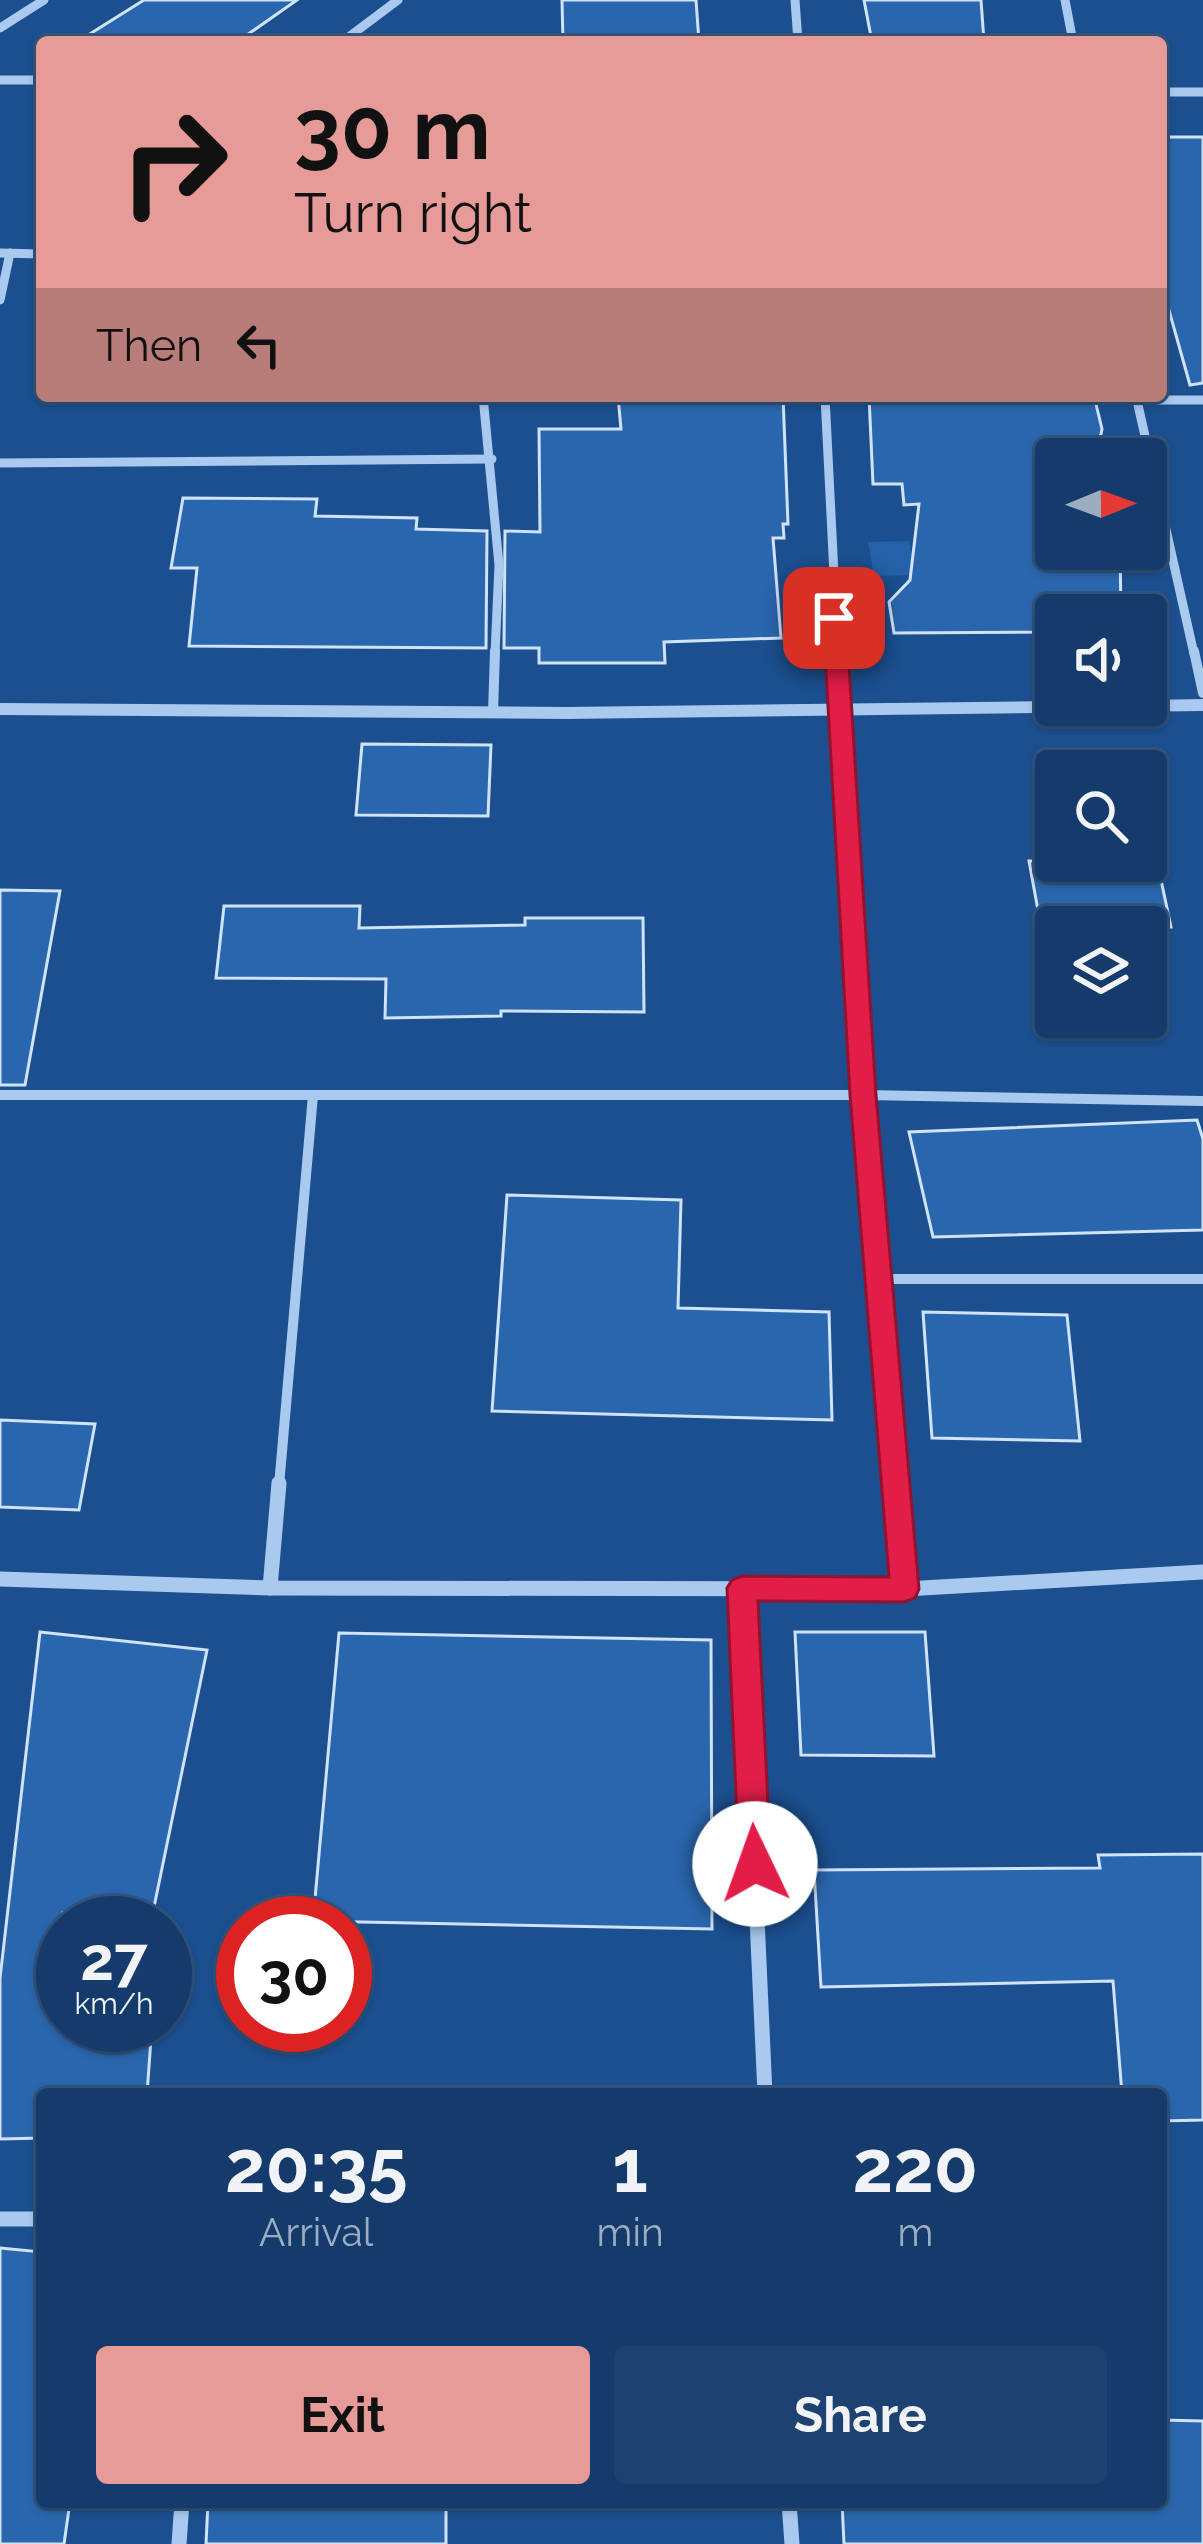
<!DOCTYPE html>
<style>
:root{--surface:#143b6b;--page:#1d4271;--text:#f1f3f6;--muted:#9dadc1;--line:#33557e;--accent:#e69b98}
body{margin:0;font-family:Raleway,sans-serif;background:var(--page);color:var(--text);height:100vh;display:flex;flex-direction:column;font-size:45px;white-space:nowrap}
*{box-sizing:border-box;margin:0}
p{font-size:39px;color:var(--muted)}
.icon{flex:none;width:66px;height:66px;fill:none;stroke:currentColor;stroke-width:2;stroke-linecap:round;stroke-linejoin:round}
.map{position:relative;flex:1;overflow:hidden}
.sheet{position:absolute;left:36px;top:2088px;width:1131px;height:420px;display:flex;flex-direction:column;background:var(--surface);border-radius:12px;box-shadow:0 3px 9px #0004,0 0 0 3px var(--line)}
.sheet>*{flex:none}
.guide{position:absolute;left:36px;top:36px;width:1131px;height:366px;border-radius:12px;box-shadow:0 3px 9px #0004,0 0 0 3px var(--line);background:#e69b98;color:#111;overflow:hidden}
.needle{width:78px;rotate:89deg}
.buttons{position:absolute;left:1035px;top:438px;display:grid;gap:24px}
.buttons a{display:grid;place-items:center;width:132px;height:132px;border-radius:12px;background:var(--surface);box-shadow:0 3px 9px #0004,0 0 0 3px var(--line);font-size:60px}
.speed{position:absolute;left:36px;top:1896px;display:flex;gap:24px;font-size:60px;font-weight:700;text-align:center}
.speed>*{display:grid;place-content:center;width:156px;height:156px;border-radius:50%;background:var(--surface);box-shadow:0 3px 9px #0004,0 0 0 3px var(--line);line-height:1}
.speed small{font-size:30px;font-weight:400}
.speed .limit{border:18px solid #d22;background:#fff;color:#111}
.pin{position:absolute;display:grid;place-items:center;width:102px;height:102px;color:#fff;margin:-51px;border-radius:24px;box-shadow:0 6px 18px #0006}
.me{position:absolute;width:132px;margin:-66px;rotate:357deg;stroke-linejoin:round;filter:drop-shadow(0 0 9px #0008)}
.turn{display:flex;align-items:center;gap:42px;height:252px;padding:0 60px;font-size:54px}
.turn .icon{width:156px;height:156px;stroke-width:2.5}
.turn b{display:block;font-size:84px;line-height:102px}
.then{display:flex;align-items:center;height:114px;padding:0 60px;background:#0003;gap:24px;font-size:45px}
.eta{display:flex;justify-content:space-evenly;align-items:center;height:204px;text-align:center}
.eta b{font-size:72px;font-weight:700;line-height:84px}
.action{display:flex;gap:24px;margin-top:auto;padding:24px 60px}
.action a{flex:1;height:138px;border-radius:12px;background:var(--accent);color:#111;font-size:48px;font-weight:700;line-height:138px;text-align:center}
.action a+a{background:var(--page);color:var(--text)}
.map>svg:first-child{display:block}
.green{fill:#2461a8}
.building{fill:#2a66ad;stroke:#cfe3fa;stroke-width:3}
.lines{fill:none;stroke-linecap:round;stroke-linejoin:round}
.minor-far2{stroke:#a9c9ee;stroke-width:9}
.minor-far1{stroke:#a9c9ee;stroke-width:10}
.minor{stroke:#a9c9ee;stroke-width:15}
.tertiary{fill:#a9c9ee;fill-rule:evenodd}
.route{fill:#e11d48;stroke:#92132f;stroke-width:3}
</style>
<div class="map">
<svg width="1203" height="2544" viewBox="0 0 1203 2544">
<rect width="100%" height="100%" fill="#1b4f8f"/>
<polygon class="green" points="909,541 915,575 874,576 868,542"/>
<g class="building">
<polygon points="144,0 297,0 237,42 77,42"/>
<polygon points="562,0 696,0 699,42 563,42"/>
<polygon points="864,0 981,0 984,42 872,42"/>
<polygon points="1161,137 1203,137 1203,383 1190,385 1161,282"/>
<polygon points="618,396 783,396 788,524 783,524 784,538 773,538 781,638 664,642 665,663 539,663 539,648 504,648 505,531 540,532 539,429 621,429"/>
<polygon points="869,396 1094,396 1102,429 1096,459 1056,459 1056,549 1120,549 1121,615 1056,615 1056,632 894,633 889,602 910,580 919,504 904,505 902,484 873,484"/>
<polygon points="183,498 317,499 315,516 417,518 416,529 487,531 486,648 189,646 197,568 171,568"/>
<polygon points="362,744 491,745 488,816 356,815"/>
<polygon points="1029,861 1157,861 1171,927 1041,927"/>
<polygon points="0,890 60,891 25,1085 0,1085"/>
<polygon points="224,906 360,906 359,928 525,925 525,918 643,918 644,1012 501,1011 501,1016 385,1018 386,979 216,978"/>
<polygon points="1197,1120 1203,1139 1203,1230 933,1237 909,1132"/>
<polygon points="507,1195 681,1200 678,1308 829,1312 832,1420 492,1411"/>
<polygon points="923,1312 1067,1315 1080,1441 932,1438"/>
<polygon points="0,1420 95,1424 79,1510 0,1507"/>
<polygon points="40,1632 207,1650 153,1912 63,1913 63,2025 152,2025 147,2094 42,2094 42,2138 0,2139 0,1978"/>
<polygon points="795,1632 925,1632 934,1756 801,1755"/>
<polygon points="339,1633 711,1640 712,1929 313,1921"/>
<polygon points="1203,1854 1203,2120 1161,2121 1161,2094 1122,2094 1113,1981 821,1987 814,1870 1100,1868 1098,1855"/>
<polygon points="0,2248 42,2252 42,2502 70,2502 64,2544 0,2544"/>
<polygon points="1161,2420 1203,2421 1203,2544 844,2544 842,2502 1161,2502"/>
<polygon points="208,2502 446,2502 446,2544 206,2544"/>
</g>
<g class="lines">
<g class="minor-far2">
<polyline points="795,0 798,42"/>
<polyline points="1065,0 1073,42"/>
<polyline points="0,28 44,0"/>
<polyline points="342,42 398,0"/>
<polyline points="0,80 42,80"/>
<polyline points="1161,92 1203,92"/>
<polyline points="0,253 42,254"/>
<polyline points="0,300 10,253"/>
<polyline points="483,396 499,565 495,654"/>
<polyline points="825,396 838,654"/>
<polyline points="1136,396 1194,654"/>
<polyline points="1136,400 1203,400"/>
<polyline points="0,463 492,459"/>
</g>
<g class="minor-far1">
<polyline points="838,651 897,1486"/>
<polyline points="1194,651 1203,693"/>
<polyline points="493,712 495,651"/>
<polyline points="0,1095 864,1095 1203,1101"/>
<polyline points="879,1279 1203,1279"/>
<polyline points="279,1486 313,1095"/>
</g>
<g class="minor">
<polyline points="896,1483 905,1589"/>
<polyline points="0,1579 270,1588 905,1589 1203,1572"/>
<polyline points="270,1588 279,1483"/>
<polyline points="742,1589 765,2094"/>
<polyline points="0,2219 42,2219"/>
<polyline points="789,2502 792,2544"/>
<polyline points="179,2544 182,2502"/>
</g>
<polygon class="tertiary" points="1203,699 1203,711 566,719 0,715 0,703 566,707 1056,701 1056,705 1146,705 1146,700"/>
</g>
<polygon class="route" points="834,611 846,618 876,1095 919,1589 915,1598 904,1602 758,1601 771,1864 766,1874 755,1879 744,1874 739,1864 727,1588 732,1580 742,1576 889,1577 850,1095 823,618"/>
</svg>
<div class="buttons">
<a><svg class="needle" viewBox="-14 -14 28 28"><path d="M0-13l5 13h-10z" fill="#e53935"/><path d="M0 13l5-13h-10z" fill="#9dadc1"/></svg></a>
<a><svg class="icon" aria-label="sound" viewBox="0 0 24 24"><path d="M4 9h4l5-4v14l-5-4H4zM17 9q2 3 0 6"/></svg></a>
<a><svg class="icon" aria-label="search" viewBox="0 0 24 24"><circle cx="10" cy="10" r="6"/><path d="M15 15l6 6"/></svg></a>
<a><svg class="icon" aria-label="layers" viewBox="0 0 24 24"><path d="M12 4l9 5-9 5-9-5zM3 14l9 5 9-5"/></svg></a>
</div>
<div class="speed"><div>27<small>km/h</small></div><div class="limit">30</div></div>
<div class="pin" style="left:834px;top:618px;background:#d93025"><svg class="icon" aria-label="arrive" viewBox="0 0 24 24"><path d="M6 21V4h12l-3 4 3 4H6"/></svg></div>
<svg class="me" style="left:755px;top:1864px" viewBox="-20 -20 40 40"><circle r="19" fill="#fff"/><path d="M0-13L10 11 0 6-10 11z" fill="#e11d48"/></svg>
<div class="guide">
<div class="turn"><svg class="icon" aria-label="right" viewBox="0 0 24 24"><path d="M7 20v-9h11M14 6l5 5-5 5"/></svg><div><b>30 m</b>Turn right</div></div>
<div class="then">Then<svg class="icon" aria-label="left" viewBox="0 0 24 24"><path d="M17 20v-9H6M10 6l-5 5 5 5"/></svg></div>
</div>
<section class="sheet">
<div class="eta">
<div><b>20:35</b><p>Arrival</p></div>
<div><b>1</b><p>min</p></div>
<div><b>220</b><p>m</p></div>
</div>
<div class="action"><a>Exit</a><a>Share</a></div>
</section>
</div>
